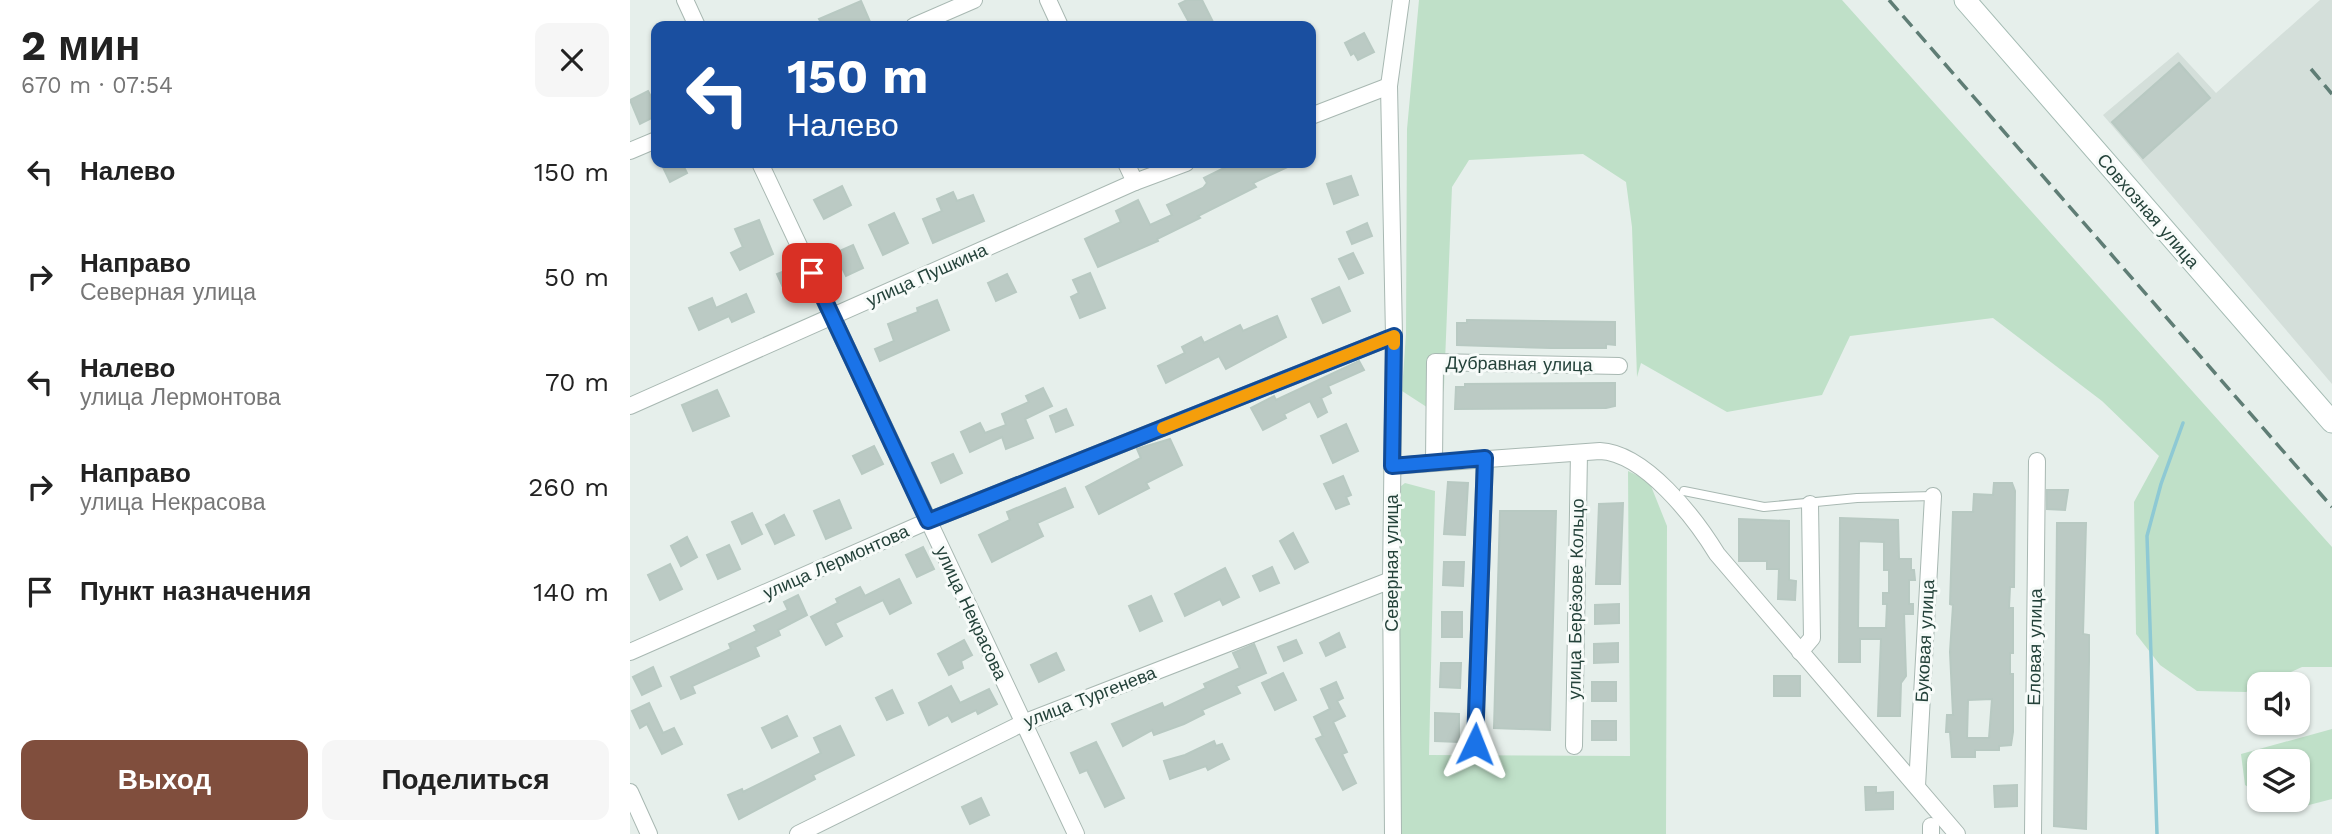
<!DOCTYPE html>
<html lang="ru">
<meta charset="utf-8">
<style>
:root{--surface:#fff;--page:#f6f6f6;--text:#222;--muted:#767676;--accent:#804e3d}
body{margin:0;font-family:"Work Sans",sans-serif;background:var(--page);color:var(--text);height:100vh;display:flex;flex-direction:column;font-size:26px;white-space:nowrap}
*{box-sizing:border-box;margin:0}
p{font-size:23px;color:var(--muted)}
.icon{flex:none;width:38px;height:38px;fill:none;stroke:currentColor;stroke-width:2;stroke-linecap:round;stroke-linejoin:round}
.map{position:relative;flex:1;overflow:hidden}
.drawer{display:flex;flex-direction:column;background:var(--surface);width:630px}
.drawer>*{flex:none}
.guide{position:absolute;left:21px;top:21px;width:665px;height:147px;border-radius:14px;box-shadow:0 2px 5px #0004;background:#1a4fa0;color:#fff;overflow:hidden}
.controls{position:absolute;left:1617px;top:672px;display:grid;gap:14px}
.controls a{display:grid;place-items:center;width:63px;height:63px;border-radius:14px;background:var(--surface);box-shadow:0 2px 5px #0004;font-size:35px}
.pin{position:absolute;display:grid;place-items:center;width:60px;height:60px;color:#fff;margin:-30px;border-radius:14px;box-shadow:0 4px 10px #0006}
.me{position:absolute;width:77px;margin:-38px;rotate:2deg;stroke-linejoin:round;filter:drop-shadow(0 0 5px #0008)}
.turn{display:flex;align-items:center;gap:24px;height:147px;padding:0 21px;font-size:32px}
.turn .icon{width:91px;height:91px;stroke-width:2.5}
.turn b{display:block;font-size:49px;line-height:60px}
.round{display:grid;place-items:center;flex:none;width:74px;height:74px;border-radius:14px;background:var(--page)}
.summary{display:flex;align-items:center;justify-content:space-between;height:119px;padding:0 21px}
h1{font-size:42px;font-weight:700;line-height:52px}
.cta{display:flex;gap:14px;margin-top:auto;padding:14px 21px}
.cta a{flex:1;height:80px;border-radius:14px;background:var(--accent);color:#fff;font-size:28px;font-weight:700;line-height:80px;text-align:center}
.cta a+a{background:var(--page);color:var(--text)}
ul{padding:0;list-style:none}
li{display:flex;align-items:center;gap:21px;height:105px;padding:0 21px}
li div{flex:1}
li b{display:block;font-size:26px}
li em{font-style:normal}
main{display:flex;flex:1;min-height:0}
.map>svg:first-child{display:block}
.built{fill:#d4dfda}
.green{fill:#bfe0c8}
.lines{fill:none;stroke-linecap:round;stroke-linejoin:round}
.stream{stroke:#8ec9d4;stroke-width:3.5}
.building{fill:#bbcac4;stroke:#b8c9c2;stroke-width:2;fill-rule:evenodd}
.lane-casing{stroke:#a8b8b2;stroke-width:10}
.street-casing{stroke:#a8b8b2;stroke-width:18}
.secondary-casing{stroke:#a4bbb3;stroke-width:23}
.lane{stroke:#fff;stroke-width:8}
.street{stroke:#fff;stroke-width:16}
.secondary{stroke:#fff;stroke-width:21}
.rail{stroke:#5f7d75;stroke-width:3.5;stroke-dasharray:14 7;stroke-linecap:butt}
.route-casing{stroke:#114b97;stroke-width:18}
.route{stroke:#1a73e8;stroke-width:12}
.slow{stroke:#f59e0b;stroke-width:12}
.labels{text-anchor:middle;stroke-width:6;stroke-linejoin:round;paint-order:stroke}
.street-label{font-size:18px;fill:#24423a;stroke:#f7fbf9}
</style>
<main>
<section class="drawer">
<div class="summary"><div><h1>2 мин</h1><p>670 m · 07:54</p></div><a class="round"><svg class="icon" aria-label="close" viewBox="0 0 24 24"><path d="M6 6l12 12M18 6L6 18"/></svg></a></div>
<ul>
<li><svg class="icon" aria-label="left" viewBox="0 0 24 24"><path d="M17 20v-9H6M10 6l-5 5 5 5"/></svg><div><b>Налево</b></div><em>150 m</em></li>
<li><svg class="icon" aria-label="right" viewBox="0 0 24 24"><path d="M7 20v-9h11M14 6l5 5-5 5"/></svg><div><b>Направо</b><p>Северная улица</p></div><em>50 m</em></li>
<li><svg class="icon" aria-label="left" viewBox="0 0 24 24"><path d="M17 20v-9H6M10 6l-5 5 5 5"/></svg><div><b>Налево</b><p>улица Лермонтова</p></div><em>70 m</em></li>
<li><svg class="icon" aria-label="right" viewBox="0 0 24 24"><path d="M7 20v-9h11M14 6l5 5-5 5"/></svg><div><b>Направо</b><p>улица Некрасова</p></div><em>260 m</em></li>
<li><svg class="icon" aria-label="arrive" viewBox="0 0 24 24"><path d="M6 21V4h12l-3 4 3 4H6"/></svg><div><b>Пункт назначения</b></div><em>140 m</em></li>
</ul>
<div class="cta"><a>Выход</a><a>Поделиться</a></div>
</section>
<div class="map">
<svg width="1702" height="834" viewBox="0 0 1702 834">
<rect width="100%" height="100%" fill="#e6efeb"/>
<polygon class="built" points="1690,0 1702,0 1702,384 1473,115 1548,52 1586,93"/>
<g class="green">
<polygon points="789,0 1212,0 1702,547 1702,667 1672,667 1616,692 1567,691 1530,665 1506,634 1504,502 1529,456 1472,401 1363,318 1220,336 1192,395 1097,412 1011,363 1007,377 1002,227 996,182 953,154 839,160 822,187 814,387 809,415 772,391 776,334 777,129"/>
<polygon points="998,471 1019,481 1037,526 1036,834 769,834 766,490 775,483 805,491 799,755 1000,756"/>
<polygon points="1702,729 1702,799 1656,811 1638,800 1668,800 1668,761 1629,761 1629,794 1615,785 1611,754"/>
</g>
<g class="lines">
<polyline class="stream" points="1527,834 1517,536 1531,484 1553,423"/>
</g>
<g class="building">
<polygon points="557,0 572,0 585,26 561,26 549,4"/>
<polygon points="231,1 241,24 193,26 189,19"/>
<polygon points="734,33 744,52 728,60 724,53 721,55 715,43"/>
<polygon points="1549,63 1580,98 1513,158 1482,122"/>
<polygon points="18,91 26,106 26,116 10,124 0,100"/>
<polygon points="31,163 52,163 57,173 40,182"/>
<polygon points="604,163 666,163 623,183 626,187 568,216 570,218 527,239 528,241 468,267 455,239 491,222 486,211 508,200 520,225 542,215 537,205 573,188 577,183 574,178"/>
<polygon points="721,176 728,195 704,204 697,184"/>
<polygon points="212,186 221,205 194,219 184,200"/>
<polygon points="323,192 327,201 343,195 354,221 303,243 293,219 312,211 307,199"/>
<polygon points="264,213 278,243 253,255 239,225"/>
<polygon points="129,220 143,254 110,270 101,253 113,247 105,229"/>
<polygon points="737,223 742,236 722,244 717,232"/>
<polygon points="223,245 233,268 216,276 205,253"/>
<polygon points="723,253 733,273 719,279 709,259"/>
<polygon points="167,266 176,285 156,294 147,274"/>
<polygon points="460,273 475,308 450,318 441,297 449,293 443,280"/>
<polygon points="377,274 386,292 366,301 358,283"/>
<polygon points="709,287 720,311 693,323 682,299"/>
<polygon points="116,294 124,312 102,322 99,316 69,330 59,308 82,298 86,308"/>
<polygon points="307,300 319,330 250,361 245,349 264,341 258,324 288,312 287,308"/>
<polygon points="647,316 656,337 596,369 589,356 536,383 528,366 555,353 552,347 571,337 574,343 610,325 613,331"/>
<polygon points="837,320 985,322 985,345 976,344 976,348 921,348 827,345 827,323 837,323"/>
<polygon points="729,361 734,370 698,386 701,393 691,398 697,412 688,417 680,401 654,414 656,418 633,430 621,408 644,396 646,400"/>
<polygon points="985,383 985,406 976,408 825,409 826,387 835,387 835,384"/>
<polygon points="413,388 422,406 395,419 403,438 376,449 372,437 340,452 331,432 350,423 355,433 376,425 372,414 399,402 396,396"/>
<polygon points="87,390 99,416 63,431 52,405"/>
<polygon points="436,409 443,425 426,432 420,416"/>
<polygon points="716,424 728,451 703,463 691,436"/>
<polygon points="540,439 552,465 516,483 519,488 469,514 456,487 511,458 507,449"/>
<polygon points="244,446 253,464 232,474 223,456"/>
<polygon points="323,454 332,473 311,483 302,463"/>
<polygon points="713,476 721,495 716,497 719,504 706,509 694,484"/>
<polygon points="818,482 838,483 835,535 814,534"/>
<path d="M1364 483H1382L1385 491 1384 587H1380L1379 608H1383V653H1380V674H1383V732L1381 745 1369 746V750H1345V757H1322L1320 732H1316L1317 715H1323L1320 652 1323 605 1320 604 1323 512H1343L1344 494 1363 495ZM1362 699 1359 738H1337L1338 700Z"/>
<polygon points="435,488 443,507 407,523 413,536 362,562 349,535 380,520 377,512"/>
<polygon points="1417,490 1438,490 1435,510 1417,509"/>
<polygon points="209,500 221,528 196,539 184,511"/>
<polygon points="993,503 990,584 966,584 969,504"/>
<polygon points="870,511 926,511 920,730 864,728"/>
<polygon points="122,513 132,534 112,544 102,522"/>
<polygon points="154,515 164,535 145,544 136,525"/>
<path d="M1210 518 1268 520 1269 559H1281V570H1284L1285 580H1279V604H1283V614H1274L1276 676 1271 683 1270 716H1248L1251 639H1230V662H1209ZM1229 541 1254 542V570H1259V593H1253V604H1257L1256 628H1228Z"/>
<polygon points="1109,519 1159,521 1159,580 1166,581 1165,600 1148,599 1149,569 1137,569 1137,561 1109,561"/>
<polygon points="1427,523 1456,523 1453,634 1459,635 1459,661 1456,829 1424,826"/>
<polygon points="663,533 678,562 665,569 650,541"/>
<polygon points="57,537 67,557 51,566 41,546"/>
<polygon points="99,545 110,569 88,579 77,555"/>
<polygon points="293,547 304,569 287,577 276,555"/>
<polygon points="814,562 834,562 833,586 813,585"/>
<polygon points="40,564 52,589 30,600 18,575"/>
<polygon points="642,567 649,583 630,591 623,576"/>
<polygon points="595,568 609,597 593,605 590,599 555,616 545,594"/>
<polygon points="269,579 281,603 260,614 253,600 205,623 212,636 196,645 181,617 208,603 206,599 230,587 235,596"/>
<polygon points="168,595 177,615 148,630 150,635 125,647 129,656 62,686 65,693 51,699 41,677 101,649 99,644 127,631 124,626 158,610 154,602"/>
<polygon points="521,596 532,621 510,631 499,606"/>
<polygon points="989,604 989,623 965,624 965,605"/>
<rect x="812" y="612" width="20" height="25"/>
<polygon points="709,633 715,647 696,656 690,643"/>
<polygon points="334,640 342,655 331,661 333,668 319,675 308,654"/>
<polygon points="666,640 672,653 654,661 648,647"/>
<polygon points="988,643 988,662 964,663 964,644"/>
<polygon points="624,644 636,673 606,686 610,693 572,710 574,714 554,724 524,735 522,730 493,746 482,724 532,703 534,708 576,688 574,684 610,668 603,653"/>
<polygon points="426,653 434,670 409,682 401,665"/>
<polygon points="811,663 831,663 830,688 810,687"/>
<polygon points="23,667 31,686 12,695 3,677"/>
<polygon points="653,673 666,700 645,710 632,683"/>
<rect x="1144" y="676" width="26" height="20"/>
<polygon points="706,682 713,698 707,701 715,716 703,722 717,752 712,754 726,783 713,790 686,739 693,736 684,717 700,709 691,689"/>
<rect x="962" y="682" width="24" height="19"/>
<polygon points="321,686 330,703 359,689 367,704 348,714 346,710 322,722 318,715 299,725 289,703"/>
<polygon points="262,690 273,713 257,720 246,698"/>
<polygon points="19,703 33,733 44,728 52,744 32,754 17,724 10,728 2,711"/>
<polygon points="805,713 829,714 829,742 805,741"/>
<polygon points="157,716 167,736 142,748 132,728"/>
<rect x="962" y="721" width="24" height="19"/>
<polygon points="210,726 224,755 183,775 185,779 109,819 98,795 112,789 113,792 191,753 184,738"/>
<polygon points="584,741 586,746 592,744 599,759 578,770 576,766 540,779 534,761 555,755"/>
<polygon points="466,742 494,798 475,807 457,770 450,773 441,753"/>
<polygon points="1387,785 1387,806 1365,807 1364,786"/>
<polygon points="1235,787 1246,787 1246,793 1263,792 1263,809 1236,810"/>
<polygon points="351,798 359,815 340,824 332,807"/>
</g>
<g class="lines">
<defs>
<polyline id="lane" points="1054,491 1134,507 1227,498 1303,496"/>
<g id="street">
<polyline points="55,0 67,26"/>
<polyline points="418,0 430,26"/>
<polyline points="284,26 344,0"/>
<polyline points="681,116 759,86"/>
<polyline points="0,151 26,140"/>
<polyline points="130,163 446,834"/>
<polyline points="496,163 505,182"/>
<polyline points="0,406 505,182 556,163"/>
<polyline points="804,462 805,362 989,366"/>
<path d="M762 466 970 451C1015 453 1065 518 1087 554L1327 834"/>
<polyline points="0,652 298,521 764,336"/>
<polyline points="1170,652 1182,638 1180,504"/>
<polyline points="845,744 855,458"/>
<polyline points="944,746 949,453"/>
<polyline points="1287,786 1303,496"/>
<polyline points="0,792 19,834"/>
<polyline points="1301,826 1301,834"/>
<polyline points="168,834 393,723 761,580"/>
<polyline points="763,834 761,580 764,336 759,86 771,0"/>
<polyline points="1403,834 1407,461"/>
</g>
<polyline id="secondary" points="1335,0 1702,422"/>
</defs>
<use href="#lane" class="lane-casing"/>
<use href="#street" class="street-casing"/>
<use href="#secondary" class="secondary-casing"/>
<use href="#lane" class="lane"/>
<use href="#street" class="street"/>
<use href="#secondary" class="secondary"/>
<g class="rail">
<polyline points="1259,0 1702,507"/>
<polyline points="1681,69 1702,94"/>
</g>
</g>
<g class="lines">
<defs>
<polyline id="route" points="182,273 298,521 764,336 762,466 855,458 845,744"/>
</defs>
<use href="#route" class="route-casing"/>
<use href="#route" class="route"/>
<polyline class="slow" points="533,428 764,336 764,344"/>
</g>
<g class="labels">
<g class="street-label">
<text transform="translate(1518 211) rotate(49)" y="6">Совхозная улица</text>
<text transform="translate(297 275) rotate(-24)" y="6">улица Пушкина</text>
<text transform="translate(889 364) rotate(1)" y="6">Дубравная улица</text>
<text transform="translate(206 562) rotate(-24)" y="6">улица Лермонтова</text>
<text transform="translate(762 563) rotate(-90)" y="6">Северная улица</text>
<text transform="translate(946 599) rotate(-89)" y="6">улица Берёзове Кольцо</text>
<text transform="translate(341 613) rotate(65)" y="6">улица Некрасова</text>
<text transform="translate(1295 641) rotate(-87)" y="6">Буковая улица</text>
<text transform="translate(1405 647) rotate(-89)" y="6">Еловая улица</text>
<text transform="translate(460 697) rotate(-21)" y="6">улица Тургенева</text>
</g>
</g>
</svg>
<div class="controls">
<a><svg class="icon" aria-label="sound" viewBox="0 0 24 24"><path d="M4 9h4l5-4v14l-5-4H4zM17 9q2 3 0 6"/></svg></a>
<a><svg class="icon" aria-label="layers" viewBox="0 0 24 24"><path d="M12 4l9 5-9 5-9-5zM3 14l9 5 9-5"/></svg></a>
</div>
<div class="pin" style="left:182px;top:273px;background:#d93025"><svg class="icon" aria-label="arrive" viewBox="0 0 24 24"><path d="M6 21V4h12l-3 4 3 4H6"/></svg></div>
<svg class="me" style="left:845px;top:744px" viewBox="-20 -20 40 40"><path d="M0-17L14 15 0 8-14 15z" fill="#1a73e8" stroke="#fff" stroke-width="4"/></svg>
<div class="guide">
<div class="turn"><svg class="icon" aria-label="left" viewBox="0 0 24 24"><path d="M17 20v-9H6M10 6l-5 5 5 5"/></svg><div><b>150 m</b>Налево</div></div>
</div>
</div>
</main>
